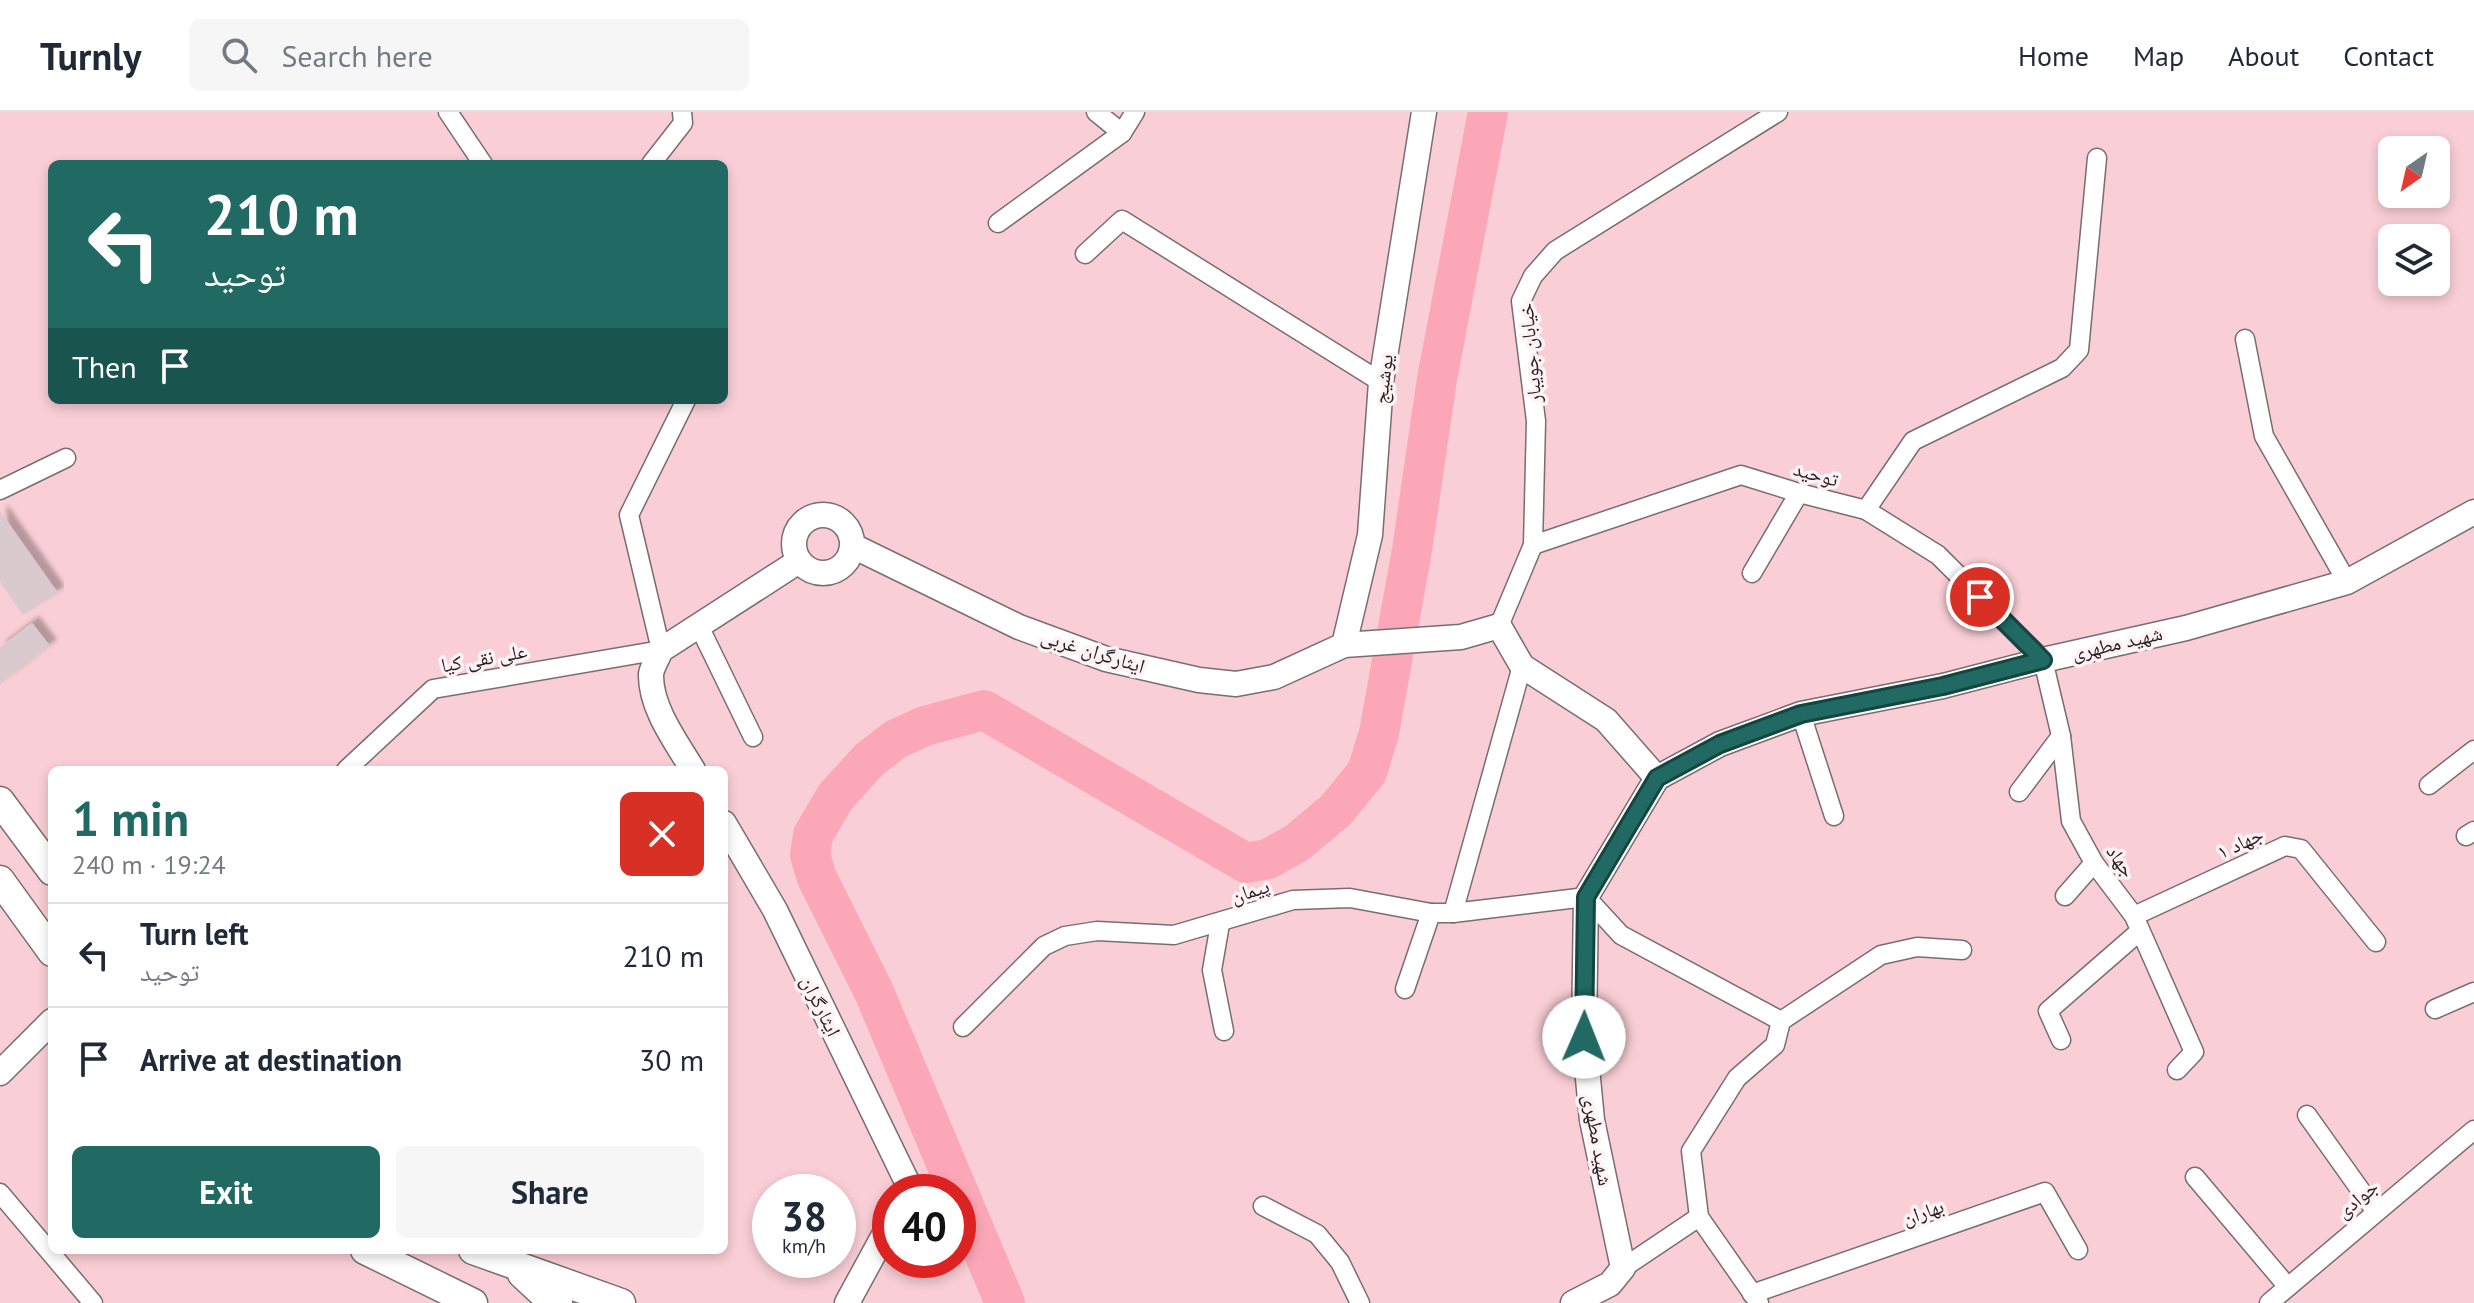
<!DOCTYPE html>
<meta charset="utf-8">
<style>
:root{--surface:#fff;--page:#f6f6f7;--text:#1f2937;--muted:#747a83;--line:#e0e1e3;--accent:#206a63}
body{margin:0;font-family:"PT Sans","Noto Naskh Arabic",sans-serif;background:var(--page);color:var(--text);height:100vh;display:flex;flex-direction:column;font-size:30px;white-space:nowrap}
*{box-sizing:border-box;margin:0}
p{font-size:26px;color:var(--muted)}
.icon{flex:none;width:44px;height:44px;fill:none;stroke:currentColor;stroke-width:2;stroke-linecap:round;stroke-linejoin:round}
.map{position:relative;flex:1;overflow:hidden}
.side{position:absolute;left:48px;top:654px;width:680px;height:488px;display:flex;flex-direction:column;background:var(--surface);border-radius:12px;box-shadow:0 4px 12px #0003}
.side>*{flex:none}
.hud{position:absolute;left:48px;top:48px;width:680px;height:244px;border-radius:12px;box-shadow:0 4px 12px #0003;background:#206a63;color:#fff;overflow:hidden}
.needle{width:52px;rotate:214deg}
.controls{position:absolute;left:2378px;top:24px;display:grid;gap:16px}
.controls a{display:grid;place-items:center;width:72px;height:72px;border-radius:12px;background:var(--surface);box-shadow:0 4px 12px #0003;font-size:40px}
.speed{position:absolute;left:752px;top:1062px;display:flex;gap:16px;font-size:40px;font-weight:700;text-align:center}
.speed>*{display:grid;place-content:center;width:104px;height:104px;border-radius:50%;background:var(--surface);box-shadow:0 4px 12px #0003;line-height:1}
.speed small{font-size:20px;font-weight:400}
.speed .limit{border:12px solid #d22;background:#fff;color:#111}
.pin{position:absolute;display:grid;place-items:center;width:68px;height:68px;color:#fff;margin:-34px;border:4px solid #fff;border-radius:50%;box-shadow:0 2px 8px #0007}
.me{position:absolute;width:88px;margin:-44px;rotate:1deg;stroke-linejoin:round;filter:drop-shadow(0 0 6px #0008)}
.turn{display:flex;align-items:center;gap:28px;height:168px;padding:0 24px;font-size:36px}
.turn .icon{width:104px;height:104px;stroke-width:2.5}
.turn b{display:block;font-size:56px;line-height:68px}
.then{display:flex;align-items:center;height:76px;padding:0 24px;background:#0003;gap:16px;font-size:30px}
.round{display:grid;place-items:center;flex:none;width:84px;height:84px;border-radius:12px;background:var(--page)}
.head{display:flex;align-items:center;justify-content:space-between;height:136px;padding:0 24px}
h1{font-size:48px;font-weight:700;line-height:60px;color:var(--accent)}
.action{display:flex;gap:16px;margin-top:auto;padding:16px 24px}
.action a{flex:1;height:92px;border-radius:12px;background:var(--accent);color:#fff;font-size:32px;font-weight:700;line-height:92px;text-align:center}
.action a+a{background:var(--page);color:var(--text)}
ul{padding:0;list-style:none}
li{display:flex;align-items:center;gap:24px;height:104px;padding:0 24px;border-top:2px solid var(--line)}
li div{flex:1}
li b{display:block;font-size:30px}
li em{font-style:normal}
header{display:flex;align-items:center;gap:48px;box-sizing:border-box;height:112px;padding:0 40px;background:var(--surface);border-bottom:2px solid var(--line)}
header strong{font-size:38px}
nav{display:flex;gap:44px;margin-inline-start:auto;font-size:28px}
.search{width:560px;height:72px;background:var(--page);display:flex;align-items:center;gap:20px;box-sizing:border-box;padding:0 28px;border-radius:12px;color:var(--muted);font-size:30px}
.map>svg:first-child{display:block}
.green{fill:#f9ced6;fill-rule:evenodd}
.lines{fill:none;stroke-linecap:round;stroke-linejoin:round}
.river{stroke:#fca7b8;stroke-width:40}
.building{fill:#dacacd;filter:url(#shadow)}
.street-casing{stroke:#7a6d6f;stroke-width:21}
.secondary-casing{stroke:#7a6d6f;stroke-width:27}
.primary-casing{stroke:#7a6d6f;stroke-width:31}
.street{stroke:#fff;stroke-width:18}
.secondary{stroke:#fff;stroke-width:24}
.primary{stroke:#fff;stroke-width:28}
.route-casing{stroke:#154540;stroke-width:20}
.route{stroke:#206a63;stroke-width:14}
.labels{text-anchor:middle;stroke-width:7;stroke-linejoin:round;paint-order:stroke}
.street-label{font-size:20px;fill:#272122;stroke:#fff2f4}
</style>
<header>
<strong>Turnly</strong>
<div class="search"><svg class="icon" aria-label="search" viewBox="0 0 24 24"><circle cx="10" cy="10" r="6"/><path d="M15 15l6 6"/></svg>Search here</div>
<nav><a>Home</a><a>Map</a><a>About</a><a>Contact</a></nav>
</header>
<div class="map">
<svg width="2474" height="1191" viewBox="0 0 2474 1191">
<defs>
<filter id="shadow"><feDropShadow dx="7" dy="-7" stdDeviation="2" flood-color="#0004"/></filter>
</defs>
<rect width="100%" height="100%" fill="#fff2f4"/>
<path class="green" d="M0 0H2474V1191H0ZM2392 38H2436V82H2392ZM52 52H724V288H52ZM2392 126H2436V170H2392ZM52 658H724V1138H52ZM770 1080H838V1148H770ZM890 1080H958V1148H890Z"/>
<g class="lines">
<polyline class="river" points="1005,1191 874,880 817,766 810,743 813,723 836,684 870,647 896,627 925,614 984,598 1246,751 1268,747 1298,730 1336,698 1367,660 1379,621 1412,438 1437,267 1488,0"/>
</g>
<g class="building">
<polygon points="0,399 58,481 23,503 0,470"/>
<polygon points="32,511 50,534 0,572 0,535"/>
</g>
<g class="lines">
<defs>
<g id="street">
<polyline points="448,0 483,52"/>
<polyline points="1096,0 1122,21"/>
<polyline points="651,52 683,11 682,0"/>
<polyline points="998,111 1122,21 1135,0"/>
<polyline points="1085,142 1122,108 1381,270"/>
<polyline points="2245,227 2264,324 2347,470"/>
<polyline points="0,378 66,346"/>
<polyline points="1866,398 1913,329 2062,256 2079,238 2097,46"/>
<polyline points="1533,433 1741,363 1799,381 1866,398 1938,443 2043,548 2061,624 2071,709 2094,751 2134,804 2194,940 2177,958"/>
<polyline points="1752,461 1799,381"/>
<polyline points="699,514 753,625"/>
<polyline points="1499,514 1533,433 1536,309 1521,189 1533,164 1555,139 1778,0"/>
<polyline points="1801,602 1834,704"/>
<polyline points="346,658 433,577 661,538 629,403 686,288"/>
<polyline points="2429,673 2474,638"/>
<polyline points="2019,680 2061,624"/>
<polyline points="2466,724 2474,719"/>
<polyline points="2065,784 2094,751"/>
<polyline points="1453,801 1522,554"/>
<polyline points="2134,804 2285,734 2301,737 2376,830"/>
<polyline points="1220,812 1212,858 1224,919"/>
<polyline points="1405,877 1431,801"/>
<polyline points="2435,897 2474,880"/>
<polyline points="963,915 1044,834 1065,824 1097,819 1174,823 1293,788 1350,786 1431,801 1453,801 1586,785 1621,823 1781,909"/>
<polyline points="2061,928 2048,899 2140,819"/>
<polyline points="2307,1003 2376,1100"/>
<polyline points="2195,1065 2288,1175"/>
<polyline points="0,1081 93,1191"/>
<polyline points="1263,1094 1317,1122 1340,1150 1360,1191"/>
<polyline points="1699,1105 1691,1039 1737,966 1775,933 1781,909 1881,843 1917,835 1962,838"/>
<polyline points="1623,1156 1699,1105 1759,1191"/>
<polyline points="1752,1182 2045,1080 2078,1138"/>
<polyline points="2269,1191 2474,1018"/>
</g>
<g id="secondary">
<circle cx="823" cy="432" r="29"/>
<polyline points="853,434 1019,515 1106,547 1199,568 1236,572 1274,565 1344,533 1461,525 1499,514 1522,554 1606,608 1657,666"/>
<polyline points="1344,533 1370,423 1381,270 1424,0"/>
<path d="M693 658C677 631 650 596 651 562 652 555 658 545 661 538L799 449"/>
<polyline points="724,711 775,798 910,1076 908,1080"/>
<polyline points="0,961 52,909"/>
<polyline points="847,1191 890,1112"/>
<polyline points="1573,1191 1610,1172 1623,1156 1592,1008 1584,925 1586,785 1657,666 1720,632 1801,602 1943,574 2043,548 2186,516 2347,470 2474,400"/>
</g>
<g id="primary">
<polyline points="0,689 52,759"/>
<polyline points="0,768 52,840"/>
<polyline points="365,1138 473,1191"/>
<polyline points="473,1138 621,1191"/>
<polyline points="522,1162 549,1187 558,1191"/>
</g>
</defs>
<use href="#street" class="street-casing"/>
<use href="#secondary" class="secondary-casing"/>
<use href="#primary" class="primary-casing"/>
<use href="#street" class="street"/>
<use href="#secondary" class="secondary"/>
<use href="#primary" class="primary"/>
</g>
<g class="lines">
<defs>
<polyline id="route" points="1584,925 1586,785 1657,666 1720,632 1801,602 1943,574 2043,548 1980,485"/>
</defs>
<use href="#route" class="route-casing"/>
<use href="#route" class="route"/>
</g>
<g class="labels">
<g class="street-label">
<text transform="translate(1530 241) rotate(-95)" y="7">خیابان جویبار</text>
<text transform="translate(1383 267) rotate(-83)" y="7">یوشیج</text>
<text transform="translate(1816 362) rotate(15)" y="7">توحید</text>
<text transform="translate(2117 531) rotate(-13)" y="7">شهید مطهری</text>
<text transform="translate(1093 539) rotate(17)" y="7">ایثارگران غربی</text>
<text transform="translate(484 546) rotate(-10)" y="7">علی نقی کیا</text>
<text transform="translate(2240 731) rotate(-25)" y="7">جهاد ۱</text>
<text transform="translate(2121 749) rotate(55)" y="7">جهاد</text>
<text transform="translate(1250 779) rotate(-18)" y="7">پیمان</text>
<text transform="translate(821 894) rotate(64)" y="7">ایثارگران</text>
<text transform="translate(1598 1028) rotate(80)" y="7">شهید مطهری</text>
<text transform="translate(2357 1087) rotate(-40)" y="7">جوادی</text>
<text transform="translate(1923 1100) rotate(-19)" y="7">بهاران</text>
</g>
</g>
</svg>
<div class="controls">
<a><svg class="needle" viewBox="-14 -14 28 28"><path d="M0-13l5 13h-10z" fill="#e53935"/><path d="M0 13l5-13h-10z" fill="#747a83"/></svg></a>
<a><svg class="icon" aria-label="layers" viewBox="0 0 24 24"><path d="M12 4l9 5-9 5-9-5zM3 14l9 5 9-5"/></svg></a>
</div>
<div class="speed"><div>38<small>km/h</small></div><div class="limit">40</div></div>
<div class="pin" style="left:1980px;top:485px;background:#d93025"><svg class="icon" aria-label="arrive" viewBox="0 0 24 24"><path d="M6 21V4h12l-3 4 3 4H6"/></svg></div>
<svg class="me" style="left:1584px;top:925px" viewBox="-20 -20 40 40"><circle r="19" fill="#fff"/><path d="M0-13L10 11 0 6-10 11z" fill="#206a63"/></svg>
<div class="hud">
<div class="turn"><svg class="icon" aria-label="left" viewBox="0 0 24 24"><path d="M17 20v-9H6M10 6l-5 5 5 5"/></svg><div><b>210 m</b>توحید</div></div>
<div class="then">Then<svg class="icon" aria-label="arrive" viewBox="0 0 24 24"><path d="M6 21V4h12l-3 4 3 4H6"/></svg></div>
</div>
<section class="side">
<div class="head"><div><h1>1 min</h1><p>240 m · 19:24</p></div><a class="round" style="background:#d93025;color:#fff"><svg class="icon" aria-label="close" viewBox="0 0 24 24"><path d="M6 6l12 12M18 6L6 18"/></svg></a></div>
<ul>
<li><svg class="icon" aria-label="left" viewBox="0 0 24 24"><path d="M17 20v-9H6M10 6l-5 5 5 5"/></svg><div><b>Turn left</b><p>توحید</p></div><em>210 m</em></li>
<li><svg class="icon" aria-label="arrive" viewBox="0 0 24 24"><path d="M6 21V4h12l-3 4 3 4H6"/></svg><div><b>Arrive at destination</b></div><em>30 m</em></li>
</ul>
<div class="action"><a>Exit</a><a>Share</a></div>
</section>
</div>
